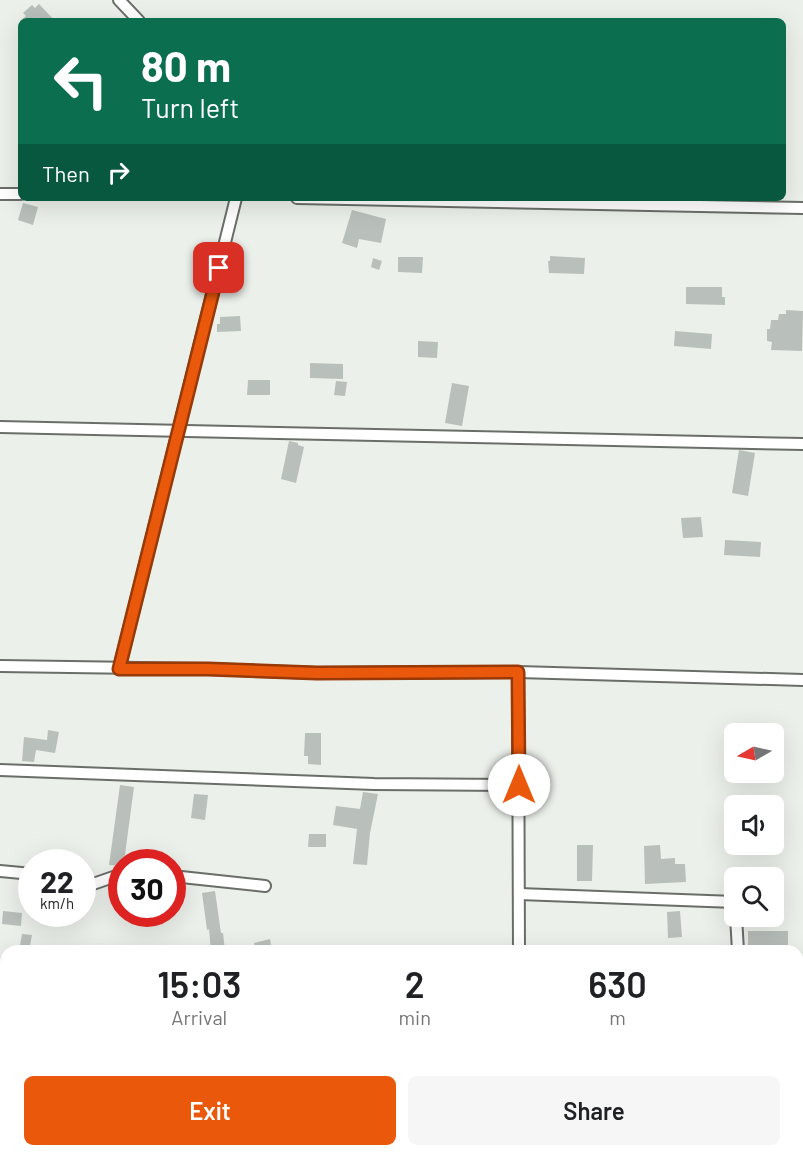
<!DOCTYPE html>
<style>
:root{--surface:#fff;--page:#f6f6f6;--text:#202124;--muted:#757577;--accent:#ea580c}
body{margin:0;font-family:Barlow,sans-serif;background:var(--page);color:var(--text);height:100vh;display:flex;flex-direction:column;font-size:22px;white-space:nowrap}
*{box-sizing:border-box;margin:0}
p{font-size:20px;color:var(--muted)}
.icon{flex:none;width:33px;height:33px;fill:none;stroke:currentColor;stroke-width:2;stroke-linecap:round;stroke-linejoin:round}
.map{position:relative;flex:1;overflow:hidden}
.side{position:absolute;left:0px;top:945px;width:804px;height:212px;display:flex;flex-direction:column;background:var(--surface);border-radius:18px 18px 0 0;box-shadow:0 6px 24px #0002}
.side>*{flex:none}
.banner{position:absolute;left:18px;top:18px;width:768px;height:183px;border-radius:9px;box-shadow:0 6px 24px #0002;background:#0b6e4f;color:#fff;overflow:hidden}
.needle{width:39px;rotate:261deg}
.tools{position:absolute;left:724px;top:723px;display:grid;gap:12px}
.tools a{display:grid;place-items:center;width:60px;height:60px;border-radius:9px;background:var(--surface);box-shadow:0 6px 24px #0002;font-size:30px}
.speed{position:absolute;left:18px;top:849px;display:flex;gap:12px;font-size:30px;font-weight:700;text-align:center}
.speed>*{display:grid;place-content:center;width:78px;height:78px;border-radius:50%;background:var(--surface);box-shadow:0 6px 24px #0002;line-height:1}
.speed small{font-size:15px;font-weight:400}
.speed .limit{border:9px solid #d22;background:#fff;color:#111}
.pin{position:absolute;display:grid;place-items:center;width:51px;height:51px;color:#fff;margin:-26px;border-radius:12px;box-shadow:0 3px 9px #0006}
.me{position:absolute;width:66px;margin:-33px;rotate:0deg;stroke-linejoin:round;filter:drop-shadow(0 0 4px #0008)}
.turn{display:flex;align-items:center;gap:21px;height:126px;padding:0 24px;font-size:27px}
.turn .icon{width:78px;height:78px;stroke-width:2.5}
.turn b{display:block;font-size:42px;line-height:51px}
.then{display:flex;align-items:center;height:57px;padding:0 24px;background:#0003;gap:12px;font-size:22px}
.eta{display:flex;justify-content:space-evenly;align-items:center;height:102px;text-align:center}
.eta b{font-size:36px;font-weight:600;line-height:42px}
.primary-button{display:flex;gap:12px;margin-top:auto;padding:12px 24px}
.primary-button a{flex:1;height:69px;border-radius:9px;background:var(--accent);color:#fff;font-size:24px;font-weight:600;line-height:69px;text-align:center}
.primary-button a+a{background:var(--page);color:var(--text)}
.map>svg:first-child{display:block}
.building{fill:#b9bfba}
.lines{fill:none;stroke-linecap:round;stroke-linejoin:round}
.minor-casing{stroke:#6a6e68;stroke-width:14}
.minor{stroke:#fff;stroke-width:10}
.route-casing{stroke:#983908;stroke-width:15}
.route{stroke:#ea580c;stroke-width:10}
</style>
<div class="map">
<svg width="803" height="1156" viewBox="0 0 803 1156">
<rect width="100%" height="100%" fill="#ecf0ea"/>
<g class="building">
<polygon points="39,4 55,21 20,21 26,16 23,13 32,5 35,8"/>
<polygon points="23,203 38,207 33,225 18,220"/>
<polygon points="352,210 386,219 381,243 359,239 357,248 342,243"/>
<polygon points="550,256 585,258 584,274 549,273 548,261 550,261"/>
<polygon points="398,257 423,257 422,273 398,272"/>
<polygon points="373,258 382,261 379,270 371,267"/>
<polygon points="686,287 722,287 722,297 725,297 725,305 686,304"/>
<polygon points="786,310 803,311 802,351 771,350 772,342 767,341 767,329 770,329 771,320 778,320 779,314 786,314"/>
<polygon points="240,316 241,331 217,332 217,324 220,324 220,317"/>
<polygon points="675,331 712,334 711,349 674,346"/>
<polygon points="418,341 438,342 437,358 418,357"/>
<polygon points="310,363 343,364 343,379 310,378"/>
<polygon points="248,380 270,380 270,395 247,395"/>
<polygon points="336,381 347,382 345,396 334,395"/>
<polygon points="452,383 469,386 462,426 445,423"/>
<polygon points="289,441 298,443 298,445 304,447 296,483 281,479"/>
<polygon points="739,450 755,453 748,496 732,493"/>
<polygon points="701,517 703,537 683,538 681,518"/>
<polygon points="725,540 761,542 760,557 724,555"/>
<polygon points="48,730 59,732 55,753 36,750 34,762 22,761 24,737 47,740"/>
<polygon points="305,733 321,733 321,765 308,764 308,756 304,756"/>
<polygon points="120,785 134,787 124,862 122,862 122,866 109,865"/>
<polygon points="363,792 378,794 370,833 367,865 353,864 357,829 333,825 336,806 360,809"/>
<polygon points="194,794 208,795 205,820 191,818"/>
<polygon points="309,834 326,834 326,847 308,847"/>
<polygon points="577,845 593,845 592,881 577,881"/>
<polygon points="660,845 661,859 675,858 675,864 685,864 686,882 645,884 644,846"/>
<polygon points="215,891 221,933 223,933 225,951 211,951 209,929 207,930 202,893"/>
<polygon points="3,911 22,913 21,926 2,924"/>
<polygon points="680,911 682,937 668,938 667,912"/>
<rect x="748" y="931" width="40" height="18"/>
<polygon points="22,934 32,935 29,951 19,951"/>
<polygon points="270,939 272,951 256,951 254,943"/>
</g>
<g class="lines">
<defs>
<g id="minor">
<polyline points="119,0 139,21"/>
<polyline points="0,194 21,194"/>
<polyline points="297,198 803,208"/>
<polyline points="0,427 803,444"/>
<polyline points="0,666 208,669 317,673 518,672 803,680"/>
<polyline points="119,669 236,198"/>
<polyline points="518,672 519,951"/>
<polyline points="0,770 374,784 519,785"/>
<polyline points="0,871 32,874"/>
<polyline points="172,876 265,886"/>
<polyline points="82,882 93,884 122,874"/>
<polyline points="519,894 735,902"/>
<polyline points="736,916 738,951"/>
</g>
</defs>
<use href="#minor" class="minor-casing"/>
<use href="#minor" class="minor"/>
</g>
<g class="lines">
<defs>
<polyline id="route" points="219,268 119,669 208,669 317,673 518,672 519,785"/>
</defs>
<use href="#route" class="route-casing"/>
<use href="#route" class="route"/>
</g>
</svg>
<div class="tools">
<a><svg class="needle" viewBox="-14 -14 28 28"><path d="M0-13l5 13h-10z" fill="#e53935"/><path d="M0 13l5-13h-10z" fill="#757577"/></svg></a>
<a><svg class="icon" aria-label="sound" viewBox="0 0 24 24"><path d="M4 9h4l5-4v14l-5-4H4zM17 9q2 3 0 6"/></svg></a>
<a><svg class="icon" aria-label="search" viewBox="0 0 24 24"><circle cx="10" cy="10" r="6"/><path d="M15 15l6 6"/></svg></a>
</div>
<div class="speed"><div>22<small>km/h</small></div><div class="limit">30</div></div>
<div class="pin" style="left:219px;top:268px;background:#d93025"><svg class="icon" aria-label="arrive" viewBox="0 0 24 24"><path d="M6 21V4h12l-3 4 3 4H6"/></svg></div>
<svg class="me" style="left:519px;top:785px" viewBox="-20 -20 40 40"><circle r="19" fill="#fff"/><path d="M0-13L10 11 0 6-10 11z" fill="#ea580c"/></svg>
<div class="banner">
<div class="turn"><svg class="icon" aria-label="left" viewBox="0 0 24 24"><path d="M17 20v-9H6M10 6l-5 5 5 5"/></svg><div><b>80 m</b>Turn left</div></div>
<div class="then">Then<svg class="icon" aria-label="right" viewBox="0 0 24 24"><path d="M7 20v-9h11M14 6l5 5-5 5"/></svg></div>
</div>
<section class="side">
<div class="eta">
<div><b>15:03</b><p>Arrival</p></div>
<div><b>2</b><p>min</p></div>
<div><b>630</b><p>m</p></div>
</div>
<div class="primary-button"><a>Exit</a><a>Share</a></div>
</section>
</div>
